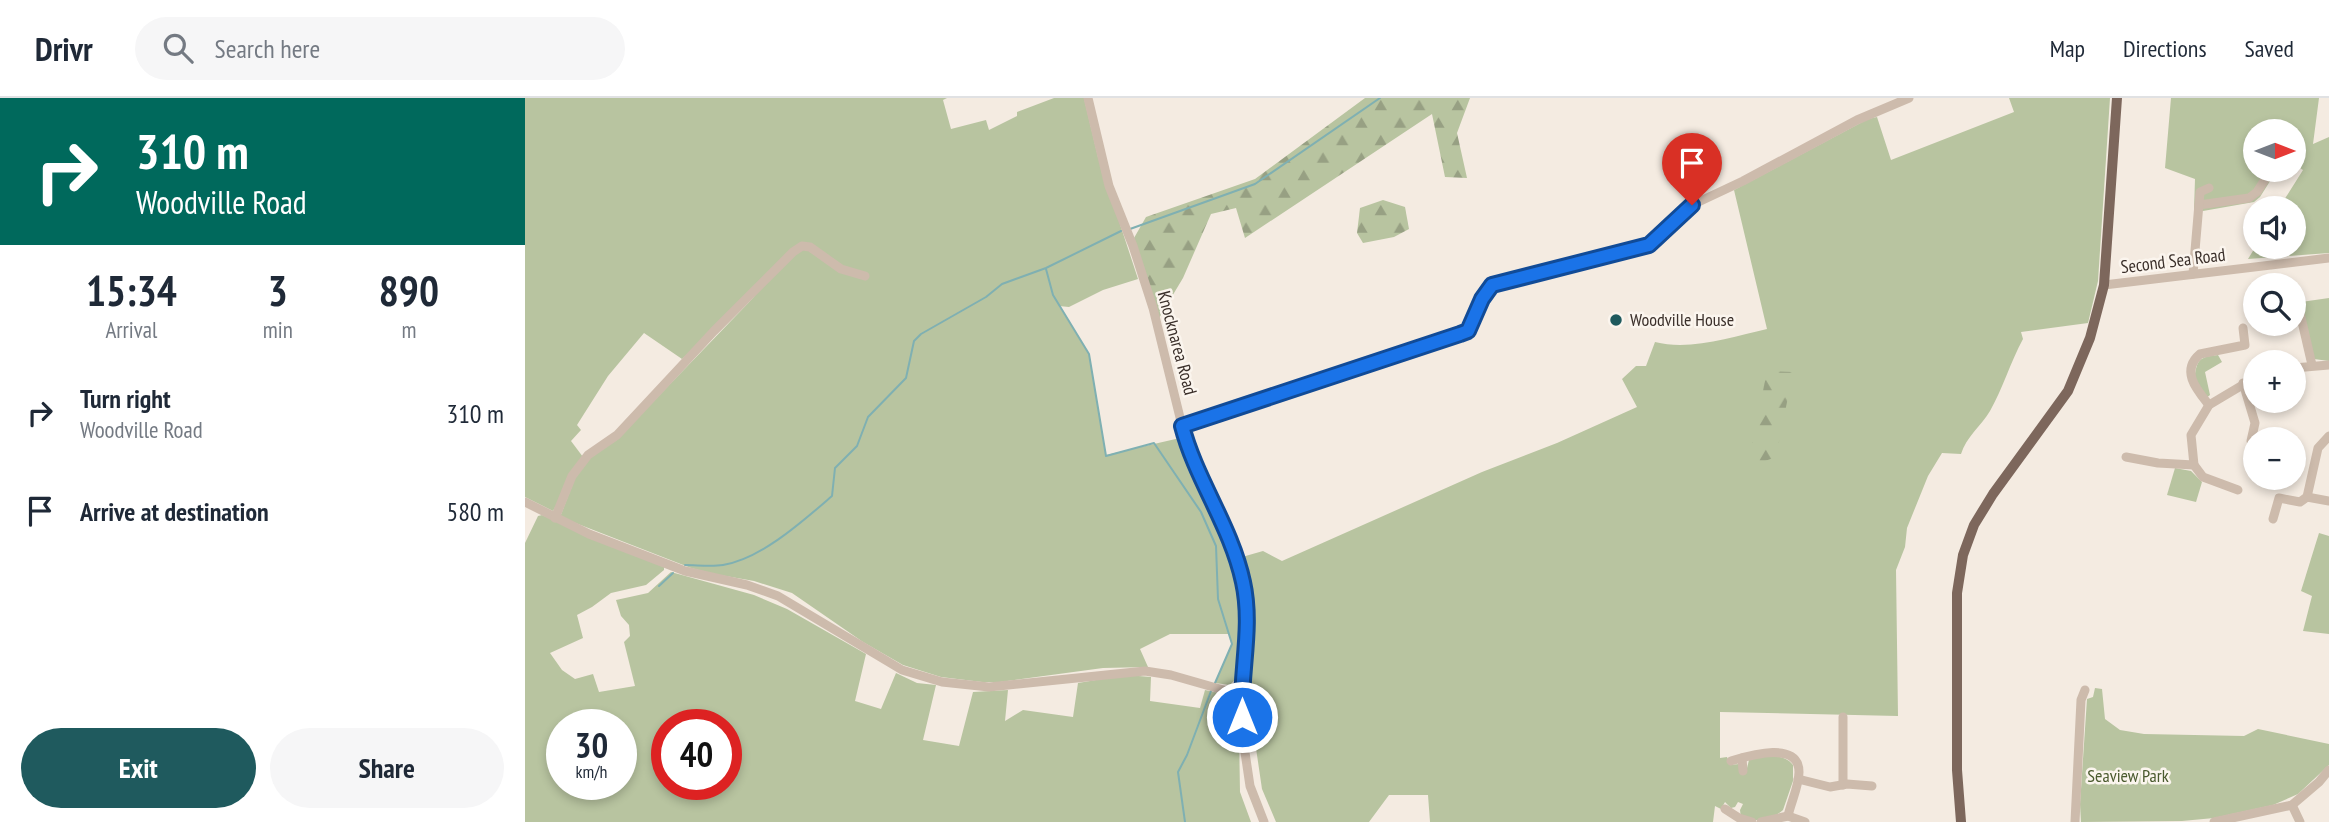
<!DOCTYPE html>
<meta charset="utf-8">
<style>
:root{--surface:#fff;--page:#f6f6f7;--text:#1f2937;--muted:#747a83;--line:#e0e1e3;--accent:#1f5a5e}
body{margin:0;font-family:"PT Sans Narrow",sans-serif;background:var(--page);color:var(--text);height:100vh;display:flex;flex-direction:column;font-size:26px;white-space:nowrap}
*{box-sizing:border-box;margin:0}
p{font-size:23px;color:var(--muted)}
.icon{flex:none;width:38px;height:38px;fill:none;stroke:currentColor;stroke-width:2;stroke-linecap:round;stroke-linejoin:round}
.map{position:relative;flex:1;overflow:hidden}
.sheet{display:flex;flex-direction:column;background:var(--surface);width:525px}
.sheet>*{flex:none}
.guide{background:#00695c;color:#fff;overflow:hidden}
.needle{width:46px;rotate:90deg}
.controls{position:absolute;left:1718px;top:21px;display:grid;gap:14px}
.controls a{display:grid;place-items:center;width:63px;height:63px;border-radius:50%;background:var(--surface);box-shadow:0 4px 10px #0003;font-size:35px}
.speed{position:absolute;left:21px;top:611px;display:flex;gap:14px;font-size:35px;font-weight:700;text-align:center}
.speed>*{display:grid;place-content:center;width:91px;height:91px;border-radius:50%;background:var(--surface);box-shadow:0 4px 10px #0003;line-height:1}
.speed small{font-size:18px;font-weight:400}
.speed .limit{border:10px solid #d22;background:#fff;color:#111}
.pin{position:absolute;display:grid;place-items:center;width:60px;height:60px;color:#fff;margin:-72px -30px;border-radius:50% 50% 50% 0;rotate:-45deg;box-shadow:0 0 7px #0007}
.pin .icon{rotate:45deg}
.me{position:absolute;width:77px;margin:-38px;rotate:0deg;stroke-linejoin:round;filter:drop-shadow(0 0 5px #0008)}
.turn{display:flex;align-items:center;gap:24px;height:147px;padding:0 21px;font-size:32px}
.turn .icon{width:91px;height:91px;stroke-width:2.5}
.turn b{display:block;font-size:49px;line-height:60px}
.eta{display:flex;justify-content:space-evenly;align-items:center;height:119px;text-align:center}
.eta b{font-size:42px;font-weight:700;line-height:49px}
.primary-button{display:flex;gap:14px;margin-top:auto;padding:14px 21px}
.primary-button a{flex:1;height:80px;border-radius:42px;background:var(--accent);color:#fff;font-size:28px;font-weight:700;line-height:80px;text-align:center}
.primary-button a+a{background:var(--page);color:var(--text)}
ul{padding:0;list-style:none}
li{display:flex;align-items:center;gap:21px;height:98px;padding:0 21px}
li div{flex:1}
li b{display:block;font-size:26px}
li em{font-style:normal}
header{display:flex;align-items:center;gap:42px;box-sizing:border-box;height:98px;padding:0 35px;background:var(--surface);border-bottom:2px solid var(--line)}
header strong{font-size:33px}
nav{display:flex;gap:38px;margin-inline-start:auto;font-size:24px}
.search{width:490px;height:63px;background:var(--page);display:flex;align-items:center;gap:18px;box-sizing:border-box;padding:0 24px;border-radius:38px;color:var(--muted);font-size:26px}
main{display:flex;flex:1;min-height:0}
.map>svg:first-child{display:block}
.green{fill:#b8c4a0;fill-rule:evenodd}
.forest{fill:url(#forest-firs)}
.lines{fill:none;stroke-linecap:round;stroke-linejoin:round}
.stream{stroke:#7fb0b2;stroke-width:2}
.minor{stroke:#cdbbac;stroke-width:9}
.major{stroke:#7d675c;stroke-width:10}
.route-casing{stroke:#114b97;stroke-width:18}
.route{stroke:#1a73e8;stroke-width:12}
.poi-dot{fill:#1f5a5e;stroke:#fbf5ee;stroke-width:2.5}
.labels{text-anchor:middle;stroke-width:5;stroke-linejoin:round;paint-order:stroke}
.street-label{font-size:18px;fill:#3b302b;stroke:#fbf5ee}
.poi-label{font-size:18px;fill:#3b302b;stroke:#fbf5ee;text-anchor:start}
.park-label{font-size:18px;fill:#4a5a2e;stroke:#fbf5ee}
</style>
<header>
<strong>Drivr</strong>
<div class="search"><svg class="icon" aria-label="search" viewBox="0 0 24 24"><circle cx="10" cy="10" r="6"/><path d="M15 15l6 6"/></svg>Search here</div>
<nav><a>Map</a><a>Directions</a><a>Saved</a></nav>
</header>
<main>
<section class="sheet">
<div class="guide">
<div class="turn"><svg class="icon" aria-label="right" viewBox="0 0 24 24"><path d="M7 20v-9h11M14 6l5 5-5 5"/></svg><div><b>310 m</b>Woodville Road</div></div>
</div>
<div class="eta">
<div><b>15:34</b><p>Arrival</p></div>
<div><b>3</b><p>min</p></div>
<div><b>890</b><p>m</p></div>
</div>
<ul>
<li><svg class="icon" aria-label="right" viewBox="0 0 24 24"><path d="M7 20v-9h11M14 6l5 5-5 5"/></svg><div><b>Turn right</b><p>Woodville Road</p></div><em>310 m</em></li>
<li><svg class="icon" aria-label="arrive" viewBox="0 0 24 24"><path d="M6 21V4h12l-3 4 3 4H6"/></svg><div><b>Arrive at destination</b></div><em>580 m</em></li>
</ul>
<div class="primary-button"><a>Exit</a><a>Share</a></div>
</section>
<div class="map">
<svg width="1804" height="724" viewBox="0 0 1804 724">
<defs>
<pattern id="forest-firs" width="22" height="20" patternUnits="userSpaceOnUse" patternTransform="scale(1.75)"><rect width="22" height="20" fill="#b8c4a0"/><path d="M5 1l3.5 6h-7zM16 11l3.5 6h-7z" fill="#97a083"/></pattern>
</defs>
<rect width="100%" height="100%" fill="#f4ebe1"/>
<g class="green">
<polygon points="0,0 422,0 418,2 426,31 461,22 464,32 492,18 492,14 529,0 559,0 573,59 613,181 578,192 544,209 534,208 564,256 581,357 655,340 662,363 696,431 712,476 719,522 714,577 705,587 690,585 707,546 704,536 645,536 615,551 623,569 578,570 475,584 457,584 416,579 378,567 338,544 267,495 229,483 189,476 166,470 35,419 52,375 64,359 95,338 230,198 157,261 119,235 83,278 52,327 56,332 46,343 58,359 28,413 0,399"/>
<path d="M1484 0H1585L1573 183 1563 225 1496 234 1498 241C1485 265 1478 290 1465 313 1456 328 1441 339 1436 356L1417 355 1403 378 1382 430 1380 449 1371 472 1373 618 1195 614V660L1202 659 1205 667 1214 666 1221 674 1224 662C1238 658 1258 654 1268 667V683L1258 712C1247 722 1229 724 1216 720L1215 712 1218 706 1213 704 1210 709 1206 710 1200 704 1196 711 1190 708 1188 724H905L903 697H864L844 724H751L737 691 723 596 728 512 717 459 738 453 757 463 957 374 1032 345 1112 309 1097 281 1111 268H1121L1130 244C1165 253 1207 239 1242 231L1209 92 1343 21 1352 19 1366 62 1489 14Z"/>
<polygon points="1646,0 1794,0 1788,46 1804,39 1804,155 1723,161 1731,148 1769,149 1769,110 1754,110 1778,72 1769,66 1769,33 1731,33 1731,72 1752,72 1735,99 1729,104 1678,113 1669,112 1670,81 1640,70"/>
<polygon points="1804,200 1804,263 1789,261 1776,204"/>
<path d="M1693 257 1697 264 1680 274 1685 297 1681 300 1669 283C1672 263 1672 259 1693 257Z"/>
<polygon points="1650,370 1666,373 1677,384 1671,404 1642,397"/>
<path d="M17 417 139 469V472L121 487 86 495 67 509 52 517 58 540 25 555 37 572 50 581 68 576 74 594 110 588 99 544 105 538 104 527 96 518 91 502 123 495 146 474 229 497 262 511 341 556 330 603 356 611 371 575 392 585 411 587 398 642 434 648 448 594 483 592 480 623 498 612 548 619 553 585 601 577 626 579 625 603 675 610 680 592 694 595 714 635 715 694 726 724H0V445L13 418ZM37 626H96V686H37ZM142 626H201V686H142Z"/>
<polygon points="1794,435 1804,438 1804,536 1778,533 1787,498 1776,493"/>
<polygon points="1570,590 1577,591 1580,621 1595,632 1619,636 1719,638 1733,631 1804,646 1804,667 1773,696 1748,707 1689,720 1657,723 1556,724 1555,706 1562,601 1568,599"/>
</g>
<g class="forest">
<polygon points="840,0 945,0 932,35 942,80 920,79 907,16 720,140 711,110 686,116 658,180 634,220 609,140 621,119 730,81"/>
<polygon points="858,102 880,109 884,131 869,139 838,145 832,135 835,110"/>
<polygon points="1242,273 1268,274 1251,359 1229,367 1224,362"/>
</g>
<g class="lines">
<g class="stream">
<polyline points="605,131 730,86 855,0"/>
<polyline points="521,171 528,197 564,256 581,358 629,345 676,414 691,448 693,501 707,546 690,585"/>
<path d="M160 467C172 467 186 469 198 467 236 461 278 423 307 398L310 370 332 348 343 319 381 280 389 243 396 236 461 199 477 186 521 170 596 133"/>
<polyline points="134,488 148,475"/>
<polyline points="660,724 653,674 662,657 686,593"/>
</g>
<g class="minor">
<polyline points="563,0 584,88 608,148 628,210 663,352 704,439 718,482 722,521 716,597 718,641 725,688 739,724"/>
<polyline points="1769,56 1775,47"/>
<polyline points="1674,107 1724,100 1732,94 1746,72"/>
<polyline points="1668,176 1675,94 1684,90"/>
<polyline points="1579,187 1804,160"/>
<polyline points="1775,215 1787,267"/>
<polyline points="1769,270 1804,267"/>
<polyline points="1718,285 1730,325 1726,343"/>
<path d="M1684 307C1672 292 1655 273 1675 256L1720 247 1718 230"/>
<polyline points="657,328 935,236 943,233 957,201 967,187 1124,147 1167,107 1218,83 1332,22 1384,0"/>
<polyline points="1601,359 1633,365 1669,367 1666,337 1684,307 1731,279"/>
<polyline points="1669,367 1678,379 1713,392"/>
<polyline points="1782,399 1793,350 1804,338"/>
<polyline points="0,404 64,436 160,473 222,487 253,498 377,572 417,584 464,589 620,573 646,577 716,597"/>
<polyline points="30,420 47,378 63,357 92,337 189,233 268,154 277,148 285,149 316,171 340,178"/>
<polyline points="1748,421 1754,400 1775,404 1782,399 1804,403"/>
<polyline points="1318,619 1318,687"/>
<polyline points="1217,660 1218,673"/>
<path d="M1206 663C1223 658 1274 642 1274 674 1274 688 1266 704 1263 718"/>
<polyline points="1273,681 1305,689 1322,686 1347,688"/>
<polyline points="1767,707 1775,724"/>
<polyline points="1200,711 1214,720 1227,724"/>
<polyline points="1236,724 1263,718 1280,724"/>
<polyline points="1550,724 1556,602 1560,592"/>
<polyline points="1689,724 1767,707 1794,684 1804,672"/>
</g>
<polyline class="major" points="1436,724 1432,672 1432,495 1438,457 1449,427 1468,396 1543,293 1565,240 1579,187 1592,0"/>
</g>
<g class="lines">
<defs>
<path id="route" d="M717 619C715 574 728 529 718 484 706 428 671 382 657 328L935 236 943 233 957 201 967 187 1124 147 1167 107"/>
</defs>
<use href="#route" class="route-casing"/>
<use href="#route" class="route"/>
</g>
<circle class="poi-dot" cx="1091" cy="222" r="7"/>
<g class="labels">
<g class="street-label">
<text transform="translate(1648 163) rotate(-7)" y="6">Second Sea Road</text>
<text transform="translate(652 245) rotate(75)" y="6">Knocknarea Road</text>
</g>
<g class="poi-label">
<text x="1105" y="228">Woodville House</text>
</g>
<g class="park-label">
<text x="1603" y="684">Seaview Park</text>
</g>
</g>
</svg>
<div class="controls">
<a><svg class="needle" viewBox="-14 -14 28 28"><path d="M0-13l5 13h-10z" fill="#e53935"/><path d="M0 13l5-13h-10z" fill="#747a83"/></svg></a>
<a><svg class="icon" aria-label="sound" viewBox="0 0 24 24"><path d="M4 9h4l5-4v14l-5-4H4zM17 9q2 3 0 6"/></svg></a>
<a><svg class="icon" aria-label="search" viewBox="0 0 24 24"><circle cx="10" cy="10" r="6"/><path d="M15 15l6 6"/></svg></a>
<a>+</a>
<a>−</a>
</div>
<div class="speed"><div>30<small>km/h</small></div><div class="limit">40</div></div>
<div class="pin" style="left:1167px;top:107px;background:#d93025"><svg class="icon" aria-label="arrive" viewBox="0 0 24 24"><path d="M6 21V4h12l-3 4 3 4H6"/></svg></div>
<svg class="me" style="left:717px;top:619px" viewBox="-20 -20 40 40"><circle r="17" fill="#1a73e8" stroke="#fff" stroke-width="3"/><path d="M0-11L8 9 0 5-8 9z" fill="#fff"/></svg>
</div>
</main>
